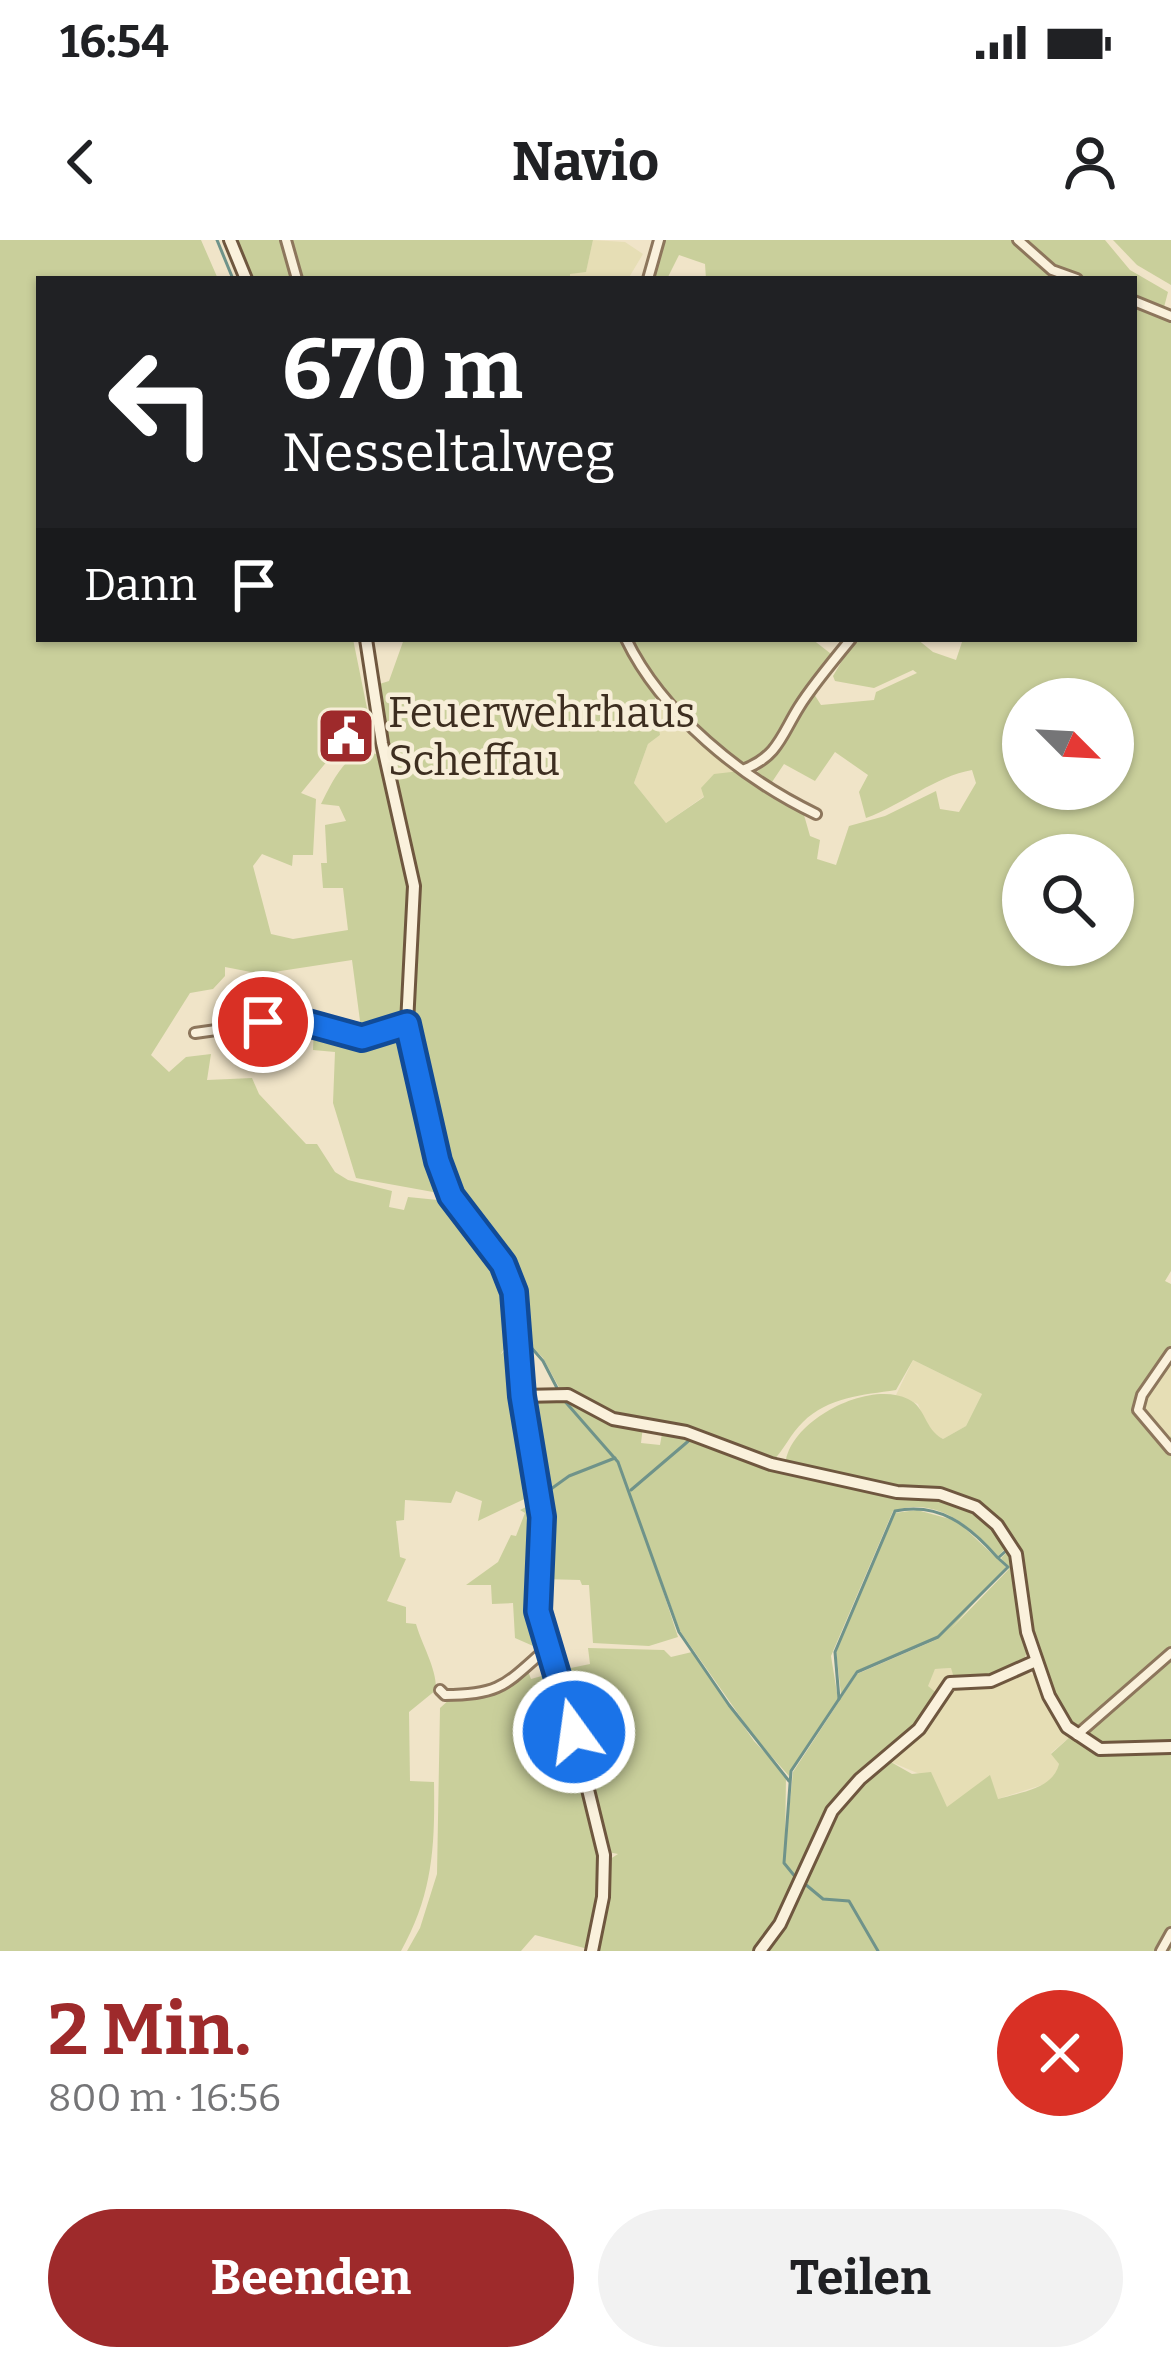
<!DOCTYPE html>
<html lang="de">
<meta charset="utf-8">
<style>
:root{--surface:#fff;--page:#f2f2f2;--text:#202124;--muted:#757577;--accent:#9e2a2b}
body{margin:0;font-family:Bitter,serif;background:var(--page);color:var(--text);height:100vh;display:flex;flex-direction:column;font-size:45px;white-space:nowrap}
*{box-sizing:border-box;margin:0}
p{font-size:39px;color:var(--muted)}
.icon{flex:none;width:66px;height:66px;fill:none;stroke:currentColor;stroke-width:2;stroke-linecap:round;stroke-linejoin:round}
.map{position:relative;height:1711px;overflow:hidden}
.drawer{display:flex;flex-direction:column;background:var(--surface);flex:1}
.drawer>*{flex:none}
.banner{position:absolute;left:36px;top:36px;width:1101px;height:366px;border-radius:0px;box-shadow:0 3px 9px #0004;background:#202124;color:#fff;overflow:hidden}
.needle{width:78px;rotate:114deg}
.buttons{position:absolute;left:1002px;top:438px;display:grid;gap:24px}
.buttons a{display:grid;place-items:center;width:132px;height:132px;border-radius:50%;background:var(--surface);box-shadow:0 3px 9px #0004;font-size:60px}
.pin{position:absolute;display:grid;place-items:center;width:102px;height:102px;color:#fff;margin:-51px;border:6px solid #fff;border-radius:50%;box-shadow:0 3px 12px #0007}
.me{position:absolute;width:132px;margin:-66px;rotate:346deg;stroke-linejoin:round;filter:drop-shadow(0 0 9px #0008)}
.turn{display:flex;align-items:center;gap:42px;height:252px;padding:0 48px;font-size:54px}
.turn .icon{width:156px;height:156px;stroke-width:2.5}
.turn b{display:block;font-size:84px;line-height:102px}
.then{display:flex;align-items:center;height:114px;padding:0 48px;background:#0003;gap:24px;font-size:45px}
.round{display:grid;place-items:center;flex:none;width:126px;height:126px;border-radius:63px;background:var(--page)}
.headline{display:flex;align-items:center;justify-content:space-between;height:204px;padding:0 48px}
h1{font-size:72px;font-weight:700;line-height:90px;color:var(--accent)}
.button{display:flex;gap:24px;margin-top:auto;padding:24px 48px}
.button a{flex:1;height:138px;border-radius:72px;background:var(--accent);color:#fff;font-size:48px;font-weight:700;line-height:138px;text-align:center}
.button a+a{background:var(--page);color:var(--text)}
.status{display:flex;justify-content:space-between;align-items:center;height:84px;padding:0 60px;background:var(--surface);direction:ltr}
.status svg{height:33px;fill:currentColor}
header{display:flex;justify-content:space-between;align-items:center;height:156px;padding:0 48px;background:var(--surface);font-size:54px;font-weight:700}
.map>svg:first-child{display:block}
.farmland{fill:#e6deb5}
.green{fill:#c9cf9b;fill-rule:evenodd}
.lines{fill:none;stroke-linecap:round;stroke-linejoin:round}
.stream{stroke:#6f938a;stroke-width:3}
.street-casing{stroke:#8d765c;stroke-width:14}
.secondary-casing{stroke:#6f573f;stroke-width:16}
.street{stroke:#faf1dc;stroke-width:8}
.secondary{stroke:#faf1dc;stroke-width:10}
.route-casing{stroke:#114b97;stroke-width:30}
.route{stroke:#1a73e8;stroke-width:21}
.labels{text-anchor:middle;stroke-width:9;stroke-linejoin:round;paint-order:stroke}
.poi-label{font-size:42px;fill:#3d2e20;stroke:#f7eed8;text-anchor:start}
</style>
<div class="status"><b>16:54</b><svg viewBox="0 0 49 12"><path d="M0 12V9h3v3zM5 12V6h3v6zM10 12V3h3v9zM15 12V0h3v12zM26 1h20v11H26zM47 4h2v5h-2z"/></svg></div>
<header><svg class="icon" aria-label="back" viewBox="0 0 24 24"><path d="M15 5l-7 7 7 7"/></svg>Navio<svg class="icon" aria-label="person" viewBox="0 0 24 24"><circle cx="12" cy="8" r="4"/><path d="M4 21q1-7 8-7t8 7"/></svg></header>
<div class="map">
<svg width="1171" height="1711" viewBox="0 0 1171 1711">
<rect width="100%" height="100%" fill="#f0e4c8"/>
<g class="farmland">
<polygon points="593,0 625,2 643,14 628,39 570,39 569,34 586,31"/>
<polygon points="656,460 664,460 740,531 666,583 634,543 648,504 660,495"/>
<polygon points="1171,1116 1171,1196 1166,1200 1146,1180 1141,1167"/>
<polygon points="913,1120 982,1154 966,1186 943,1199 929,1191 918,1164 896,1155"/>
<polygon points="952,1428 955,1441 1021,1429 1037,1437 1071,1496 1051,1513 1059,1524 1056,1536 1045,1544 998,1559 947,1568 922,1535 889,1521 935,1429"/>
</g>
<g class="green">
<path d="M0 0H201L218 39H39V399H353L368 473 352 475 328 503 333 514 301 553 316 559 313 615H293L292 626 262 614 253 626 271 694 293 699 348 690 343 648H323L321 623H327L325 585 346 581 339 566 321 564C333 540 352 498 382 517L412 658 399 783 362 796 352 720 261 734 225 727V736L213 749 190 753 151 815 169 832 186 817 211 814 207 840 252 838 259 854 306 904H317L335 932 348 940 392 951 389 967 404 970 408 957 448 961C472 1010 540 1054 501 1114L513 1103 520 1191 533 1255 478 1281 482 1261 456 1251 451 1263 405 1260 404 1280 396 1281 400 1317 406 1319 387 1361 406 1367V1383L416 1384C422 1405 437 1429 436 1450L409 1472 410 1541 434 1542C435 1606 433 1654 401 1711H0Z"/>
<polygon points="235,0 593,0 586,32 570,34 570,39 250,39"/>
<path d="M661 0H1105L1130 30 1168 52 1162 75 1171 81V1031L1165 1041 1171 1044V1108L1148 1140 1136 1176 1162 1203 1171 1196V1410L1082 1488 1074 1490 1059 1471 1034 1410 1023 1326 1015 1308 975 1263 903 1250 786 1220C794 1178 870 1140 908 1159 926 1167 924 1189 943 1199L966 1186 982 1154 913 1120 896 1150C863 1155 828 1157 803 1182 791 1193 784 1210 772 1222L627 1180 561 1151 543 1118 521 1094 515 1042 520 1037H515L459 964 465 965 466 960 456 957 430 879 410 784 419 697 417 637 373 446 389 441 404 399H623L654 449 660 495 648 504 634 543 666 583 704 557 701 548 714 534 740 531 804 575 810 596 820 600 817 619 836 625 849 586 885 576 936 551 940 569 959 572 976 543 972 530C936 536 902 565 866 578L859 552 868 535 835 512 815 541 784 524 770 545 755 534 782 507 803 464 814 454 821 465 874 460 876 452 917 433 913 430 874 448 835 441 833 436 855 399H917L933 412 956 420 963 399H1134V39H706L705 24 679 15 667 39 651 38ZM1023 459H1113V549H1023ZM1023 615H1113V705H1023Z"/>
<polygon points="1113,0 1171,0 1171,45 1137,25"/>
<path d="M629 399H812L835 417 769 513 748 524C695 506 657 444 629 399Z"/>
<polygon points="314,787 361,800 397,790 404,793 444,954 356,938 333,863 335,812 313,810"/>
<path d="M563 1156 643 1186 641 1203 660 1205 663 1188 692 1196 682 1208 695 1198 762 1225 955 1260 988 1279 1008 1306 998 1316C971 1286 936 1256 893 1271L831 1416 838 1459 789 1536 756 1499 680 1391 644 1293 678 1397 649 1406 593 1403 589 1345H582L580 1340 542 1339V1257L569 1237 613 1219 568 1235 541 1255 527 1161Z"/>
<polygon points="536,1262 540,1297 535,1374 540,1409 515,1398 513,1363 492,1364 491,1345 466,1345 498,1322 511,1295 516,1296 525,1273 520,1270"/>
<polygon points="917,1270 957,1281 1006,1327 950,1390 1009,1329 1001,1318 1010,1309 1029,1406 1024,1420 990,1438 954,1438 951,1428 935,1429 928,1446 939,1455 914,1489 820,1586 786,1668 757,1711 594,1711 607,1621 618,1614 608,1612 561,1430 590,1424 588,1408 664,1410 671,1417 692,1412 754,1501 786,1535 785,1612 793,1532 857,1434 940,1398 856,1431 841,1454 836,1411 895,1273"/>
<polygon points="1171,1416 1171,1504 1097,1506 1084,1493"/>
<path d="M528 1431 531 1439 556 1432 602 1623 588 1709 535 1695 521 1711H407L420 1688 437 1634 440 1468 451 1458C483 1458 503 1453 528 1431Z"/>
<path d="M1071 1496C1101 1520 1135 1512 1171 1509V1711H762L814 1607 846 1556 889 1521 912 1534 931 1532 947 1567 990 1535 998 1559C1021 1552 1053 1549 1059 1524L1051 1514Z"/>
</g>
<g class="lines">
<g class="stream">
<polyline points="217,0 233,39"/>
<polyline points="454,969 499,1028"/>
<polyline points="524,1099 543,1121 558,1150"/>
<polyline points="562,1158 618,1222 679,1392 729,1465 789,1541"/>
<polyline points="631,1250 692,1198"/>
<polyline points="544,1254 569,1236 615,1218"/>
<path d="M839 1459 835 1412 895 1271C939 1262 969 1285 997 1317"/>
<polyline points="797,1639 784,1623 791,1531 857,1432 938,1397 1008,1327 998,1318 1008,1309"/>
<polyline points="805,1644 823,1659 849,1661 878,1711"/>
</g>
<defs>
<g id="street">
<polyline points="286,0 297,39"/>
<polyline points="1018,0 1052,30 1077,39"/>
<polyline points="648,39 659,0"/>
<polyline points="1134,61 1171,76"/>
<path d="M626 399C662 474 743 539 816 574"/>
<path d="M745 529C778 516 782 494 799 467 810 449 837 416 851 399"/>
<polyline points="195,793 294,779 362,798 407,784"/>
<polyline points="1171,1113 1142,1155 1138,1170 1171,1209"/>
<path d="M440 1450 445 1455C501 1455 506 1444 546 1409"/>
<polyline points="1077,1495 1171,1413"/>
<polyline points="1161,1711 1171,1693"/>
</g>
<g id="secondary">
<polyline points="230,0 246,39"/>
<polyline points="366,399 382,503 414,646 407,784 415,828 450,956 503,1024 514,1052 522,1156 542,1277 541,1394 559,1431 604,1615 603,1657 592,1711"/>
<polyline points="522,1156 568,1155 613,1179 686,1192 771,1224 897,1252 940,1254 976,1267 997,1285 1016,1314 1027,1392 1049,1456 1067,1487 1100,1509 1171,1507"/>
<polyline points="760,1711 780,1684 832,1571 860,1539 919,1489 950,1443 991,1441 1036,1421"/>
</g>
</defs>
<use href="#street" class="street-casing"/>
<use href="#secondary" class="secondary-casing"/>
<use href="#street" class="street"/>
<use href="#secondary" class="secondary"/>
</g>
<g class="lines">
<defs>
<polyline id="route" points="263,782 293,779 362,798 407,784 438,921 451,956 503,1024 514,1052 522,1156 542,1277 538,1371 574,1492"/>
</defs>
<use href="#route" class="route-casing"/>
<use href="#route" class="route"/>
</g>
<defs>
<symbol id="civic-square" viewBox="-11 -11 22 22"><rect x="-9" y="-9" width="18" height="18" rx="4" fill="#9e2a2b" stroke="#f7eed8"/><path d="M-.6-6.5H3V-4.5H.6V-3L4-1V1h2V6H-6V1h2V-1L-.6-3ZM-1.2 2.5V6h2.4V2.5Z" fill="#fff"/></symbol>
</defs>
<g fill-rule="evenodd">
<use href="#civic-square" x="313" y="463" width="66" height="66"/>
</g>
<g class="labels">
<g class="poi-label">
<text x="388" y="487">Feuerwehrhaus<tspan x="388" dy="48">Scheffau</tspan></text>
</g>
</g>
</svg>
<div class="buttons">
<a><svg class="needle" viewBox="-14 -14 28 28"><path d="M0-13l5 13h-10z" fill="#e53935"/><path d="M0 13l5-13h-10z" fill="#757577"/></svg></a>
<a><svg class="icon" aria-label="search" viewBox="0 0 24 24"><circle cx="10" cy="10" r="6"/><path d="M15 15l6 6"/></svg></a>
</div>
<div class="pin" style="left:263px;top:782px;background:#d93025"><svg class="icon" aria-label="arrive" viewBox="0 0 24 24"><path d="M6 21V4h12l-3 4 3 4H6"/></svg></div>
<svg class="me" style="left:574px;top:1492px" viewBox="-20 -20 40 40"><circle r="17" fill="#1a73e8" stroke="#fff" stroke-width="3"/><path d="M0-11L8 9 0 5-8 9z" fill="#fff"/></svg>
<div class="banner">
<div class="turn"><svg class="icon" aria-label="left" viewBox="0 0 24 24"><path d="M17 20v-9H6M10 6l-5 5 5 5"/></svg><div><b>670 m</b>Nesseltalweg</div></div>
<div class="then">Dann<svg class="icon" aria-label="arrive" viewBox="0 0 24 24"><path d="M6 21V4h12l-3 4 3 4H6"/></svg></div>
</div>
</div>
<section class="drawer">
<div class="headline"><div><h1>2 Min.</h1><p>800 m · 16:56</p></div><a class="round" style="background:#d93025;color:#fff"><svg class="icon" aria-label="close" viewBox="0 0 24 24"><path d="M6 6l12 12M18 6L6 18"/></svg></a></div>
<div class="button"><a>Beenden</a><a>Teilen</a></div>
</section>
